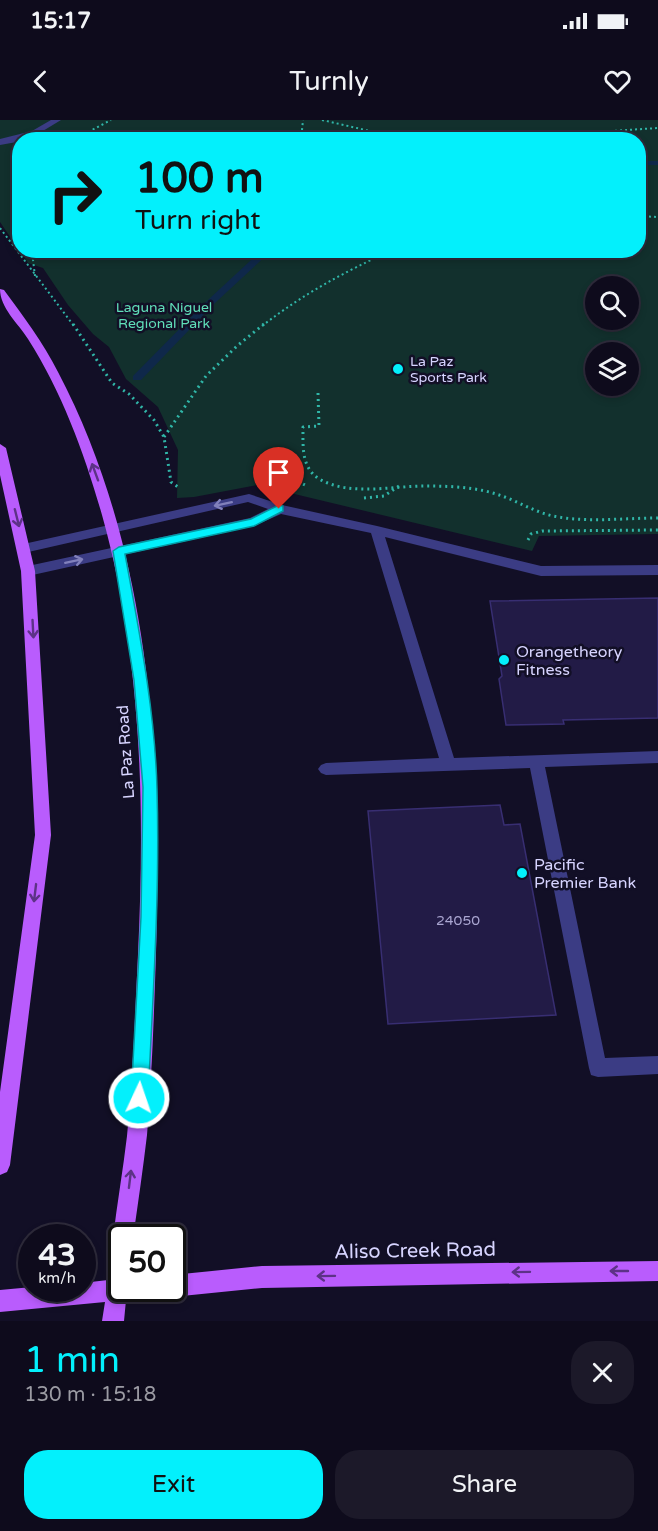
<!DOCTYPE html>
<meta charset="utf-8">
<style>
:root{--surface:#0e0b1c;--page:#1c1929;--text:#f1f3f6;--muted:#9b9ba3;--line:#2e2b3b;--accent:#03f0fc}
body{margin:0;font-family:"Varela Round",sans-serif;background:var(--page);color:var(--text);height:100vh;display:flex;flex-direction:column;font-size:22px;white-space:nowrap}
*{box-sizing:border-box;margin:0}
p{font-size:20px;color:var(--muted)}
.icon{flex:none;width:33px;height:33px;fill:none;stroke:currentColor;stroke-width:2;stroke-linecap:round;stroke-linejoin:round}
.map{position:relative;height:1201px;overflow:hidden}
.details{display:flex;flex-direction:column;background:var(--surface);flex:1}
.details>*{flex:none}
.top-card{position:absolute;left:12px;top:12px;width:634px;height:126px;border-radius:24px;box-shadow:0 3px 9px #0003,0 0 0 2px var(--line);background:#03f0fc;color:#111;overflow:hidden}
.buttons{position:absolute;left:585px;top:156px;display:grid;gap:12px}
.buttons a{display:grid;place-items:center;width:54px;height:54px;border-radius:50%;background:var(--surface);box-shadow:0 3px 9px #0003,0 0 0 2px var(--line);font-size:30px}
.speed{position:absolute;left:18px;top:1104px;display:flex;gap:12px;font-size:30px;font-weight:700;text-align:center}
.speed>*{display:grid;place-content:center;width:78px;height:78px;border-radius:50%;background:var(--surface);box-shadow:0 3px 9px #0003,0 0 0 2px var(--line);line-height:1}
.speed small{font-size:15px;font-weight:400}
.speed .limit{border:3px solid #111;border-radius:9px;background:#fff;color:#111}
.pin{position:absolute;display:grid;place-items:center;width:51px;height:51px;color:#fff;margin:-62px -26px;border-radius:50% 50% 50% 0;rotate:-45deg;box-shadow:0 0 6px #0007}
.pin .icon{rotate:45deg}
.me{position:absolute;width:66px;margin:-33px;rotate:3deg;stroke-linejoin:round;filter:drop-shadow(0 0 4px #0008)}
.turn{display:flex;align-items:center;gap:21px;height:126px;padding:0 24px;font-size:27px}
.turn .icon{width:78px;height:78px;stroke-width:2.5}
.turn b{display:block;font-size:42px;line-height:51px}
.round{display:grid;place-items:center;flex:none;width:63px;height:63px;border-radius:24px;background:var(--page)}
.head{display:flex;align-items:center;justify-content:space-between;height:102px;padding:0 24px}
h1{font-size:36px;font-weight:600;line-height:45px;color:var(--accent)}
.primary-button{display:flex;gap:12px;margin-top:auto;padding:12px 24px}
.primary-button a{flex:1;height:69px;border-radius:24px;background:var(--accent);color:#111;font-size:24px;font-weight:600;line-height:69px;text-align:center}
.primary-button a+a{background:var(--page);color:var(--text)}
.status{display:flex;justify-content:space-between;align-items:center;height:42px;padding:0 30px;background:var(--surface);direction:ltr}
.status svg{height:16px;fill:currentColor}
header{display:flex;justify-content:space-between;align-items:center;height:78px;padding:0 24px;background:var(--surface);font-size:27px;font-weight:600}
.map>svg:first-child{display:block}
.green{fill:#12302d;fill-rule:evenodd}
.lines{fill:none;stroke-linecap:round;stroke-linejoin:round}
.stream{fill:#0f284a;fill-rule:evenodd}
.building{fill:#221b46;stroke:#382e72;stroke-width:1.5}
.path-far1{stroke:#30b6a8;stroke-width:2;stroke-dasharray:2 3;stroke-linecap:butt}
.path{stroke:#30b6a8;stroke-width:3;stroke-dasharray:2 4;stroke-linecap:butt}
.minor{fill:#3b3c84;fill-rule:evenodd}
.major{fill:#b95cfd;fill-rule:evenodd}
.oneway{stroke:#5d3287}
.oneway2{stroke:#8180bb}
.route{fill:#03f0fc;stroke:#029ca4;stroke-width:1.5}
.poi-dot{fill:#03f0fc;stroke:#120f26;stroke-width:2}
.labels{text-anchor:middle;stroke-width:5;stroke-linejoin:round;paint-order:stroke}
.far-park-label{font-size:14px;fill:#60dfb9;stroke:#120f26}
.far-poi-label{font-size:14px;fill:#d7d4ff;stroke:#120f26;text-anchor:start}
.number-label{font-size:14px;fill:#aaa6d1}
.poi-label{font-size:16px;fill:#d7d4ff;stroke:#120f26;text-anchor:start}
.street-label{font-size:16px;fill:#d7d4ff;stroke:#120f26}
.near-street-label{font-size:20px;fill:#d7d4ff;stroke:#120f26}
</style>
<div class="status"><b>15:17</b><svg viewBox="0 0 49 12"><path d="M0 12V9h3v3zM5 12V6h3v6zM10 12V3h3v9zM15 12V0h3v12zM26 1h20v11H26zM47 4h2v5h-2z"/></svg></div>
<header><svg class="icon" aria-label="back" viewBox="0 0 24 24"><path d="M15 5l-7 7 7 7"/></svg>Turnly<svg class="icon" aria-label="heart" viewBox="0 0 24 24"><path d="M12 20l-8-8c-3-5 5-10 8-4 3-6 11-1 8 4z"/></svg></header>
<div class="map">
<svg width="658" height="1201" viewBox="0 0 658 1201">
<rect width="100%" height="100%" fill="#120f26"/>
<path class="green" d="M0 0H658V414L539 416 532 431 257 365 194 377 177 378 178 330 158 287 126 259 109 227 93 214 68 185 43 148 28 143 20 130H639V20H20L19 130 0 102ZM596 166H628V200H596ZM596 232H628V266H596Z"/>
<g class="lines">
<g class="stream">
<rect x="639" y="41" width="19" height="4"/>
<polygon points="262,130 272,130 215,183 141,260 133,260 133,256 209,179"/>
</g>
</g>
<g class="building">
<polygon points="658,478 658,598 563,600 564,604 506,605 499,559 502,556 490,481"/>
<polygon points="500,685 504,705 520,704 556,895 388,904 368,691"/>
</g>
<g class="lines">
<g class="path-far1">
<polyline points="322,0 387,15 520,17 658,8"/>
<polyline points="75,19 111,0"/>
<polyline points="301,20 303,0"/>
<polyline points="353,20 383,16"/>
<polyline points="639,96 658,97"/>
<polyline points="0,108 74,206"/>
<polyline points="35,156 33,140 38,130"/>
<path d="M262 206C306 172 343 153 392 130"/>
</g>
<g class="path">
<polyline points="73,204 112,263 129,274 154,300 164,317 171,362 178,367"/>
<path d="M318 273 319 306 303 307C303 327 301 349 321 360 351 376 393 366 425 366 451 366 478 367 502 376 519 382 535 392 553 396 587 403 623 398 658 398"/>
<polyline points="164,317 206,256 237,226 264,204"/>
<polyline points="269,354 289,357 305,365"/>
<polyline points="364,378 384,376 399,366"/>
<polyline points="528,420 531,414 542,411 658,410"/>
</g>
<g class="minor">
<polygon points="51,0 61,0 28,20 0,25 0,19 32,11"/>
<polygon points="249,374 282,385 377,406 541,446 658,445 658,455 541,456 385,417 454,638 658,631 658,643 545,647 605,938 658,936 658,954 598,957 591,955 589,948 530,648 326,655 321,653 318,649 321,645 326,643 439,638 371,413 281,394 254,406 28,456 21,451 28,446 250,398 268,389 248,382 24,433 17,428 19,425"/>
</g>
<g class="major">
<path d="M0 169 4 170C23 196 43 222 58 252 151 429 162 637 156 833 154 894 152 955 147 1015 143 1049 138 1083 133 1118H122V1168H151L148 1175 126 1180 124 1201H102L105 1182 0 1192V1170L32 1167 82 1168V1163L108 1160 114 1122 113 1118C117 1084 123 1050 127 1016 133 956 135 895 138 834 145 687 142 538 102 395 85 335 62 272 28 219 18 203 0 188 0 169Z"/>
<polygon points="0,324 6,328 35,451 51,715 10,1045 7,1052 0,1055 0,972 35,715 21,451 0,355"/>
<polygon points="658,1141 658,1161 262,1168 172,1177 165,1173 162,1168 172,1168 172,1155 262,1146"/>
</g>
</g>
<defs><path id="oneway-shaft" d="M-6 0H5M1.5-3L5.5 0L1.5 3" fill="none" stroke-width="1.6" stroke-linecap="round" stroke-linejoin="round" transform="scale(1.5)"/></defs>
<g class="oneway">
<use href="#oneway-shaft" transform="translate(95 352) rotate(-110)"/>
<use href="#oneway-shaft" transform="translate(17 398) rotate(76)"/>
<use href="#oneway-shaft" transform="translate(33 509) rotate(87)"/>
<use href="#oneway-shaft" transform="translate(35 773) rotate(97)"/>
<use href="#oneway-shaft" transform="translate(130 1059) rotate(-83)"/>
<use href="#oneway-shaft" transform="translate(619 1151) rotate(180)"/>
<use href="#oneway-shaft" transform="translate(521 1152) rotate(179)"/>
<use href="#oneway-shaft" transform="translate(326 1156) rotate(179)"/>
</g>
<g class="oneway2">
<use href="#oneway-shaft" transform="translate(223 384) rotate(168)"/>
<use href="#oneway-shaft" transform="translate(74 441) rotate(-12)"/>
</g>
<path class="route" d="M279 385 283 386V391L254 406 125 434C139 511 155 590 157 669 160 772 153 875 148 978L145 984 139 987 133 984 131 978 141 797 143 667 134 560 113 431 119 427 251 399Z"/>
<g class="poi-dot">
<circle cx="398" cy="249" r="6"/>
<circle cx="504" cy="540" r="6"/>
<circle cx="522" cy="753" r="6"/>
</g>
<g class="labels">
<g class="far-park-label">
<text x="164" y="192">Laguna Niguel<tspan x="164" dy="16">Regional Park</tspan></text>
</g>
<g class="far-poi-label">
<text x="410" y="246">La Paz<tspan x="410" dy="16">Sports Park</tspan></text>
</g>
<g class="number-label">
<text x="458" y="805">24050</text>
</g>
<g class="poi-label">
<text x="516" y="537">Orangetheory<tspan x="516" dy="18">Fitness</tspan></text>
<text x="534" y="750">Pacific<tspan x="534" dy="18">Premier Bank</tspan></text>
</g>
<g class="street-label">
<text transform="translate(125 632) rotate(-94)" y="6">La Paz Road</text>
</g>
<g class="near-street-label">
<text transform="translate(415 1130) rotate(-1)" y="7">Aliso Creek Road</text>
</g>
</g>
</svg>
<div class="buttons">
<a><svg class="icon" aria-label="search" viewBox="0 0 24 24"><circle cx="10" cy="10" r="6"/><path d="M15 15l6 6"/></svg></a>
<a><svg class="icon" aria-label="layers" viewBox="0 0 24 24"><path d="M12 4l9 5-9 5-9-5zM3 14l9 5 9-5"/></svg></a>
</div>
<div class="speed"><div>43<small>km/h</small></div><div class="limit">50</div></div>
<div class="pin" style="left:279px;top:389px;background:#d93025"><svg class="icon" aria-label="arrive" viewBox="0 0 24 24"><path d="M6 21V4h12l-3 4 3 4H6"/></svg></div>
<svg class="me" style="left:139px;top:978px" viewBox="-20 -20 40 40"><circle r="17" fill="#03f0fc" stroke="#fff" stroke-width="3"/><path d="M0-11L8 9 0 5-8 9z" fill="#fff"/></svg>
<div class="top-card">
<div class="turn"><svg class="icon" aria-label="right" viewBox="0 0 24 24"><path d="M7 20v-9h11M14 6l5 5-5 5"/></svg><div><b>100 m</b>Turn right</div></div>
</div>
</div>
<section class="details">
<div class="head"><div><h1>1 min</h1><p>130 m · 15:18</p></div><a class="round"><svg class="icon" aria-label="close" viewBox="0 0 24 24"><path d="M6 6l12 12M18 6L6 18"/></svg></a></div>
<div class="primary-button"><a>Exit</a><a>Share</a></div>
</section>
